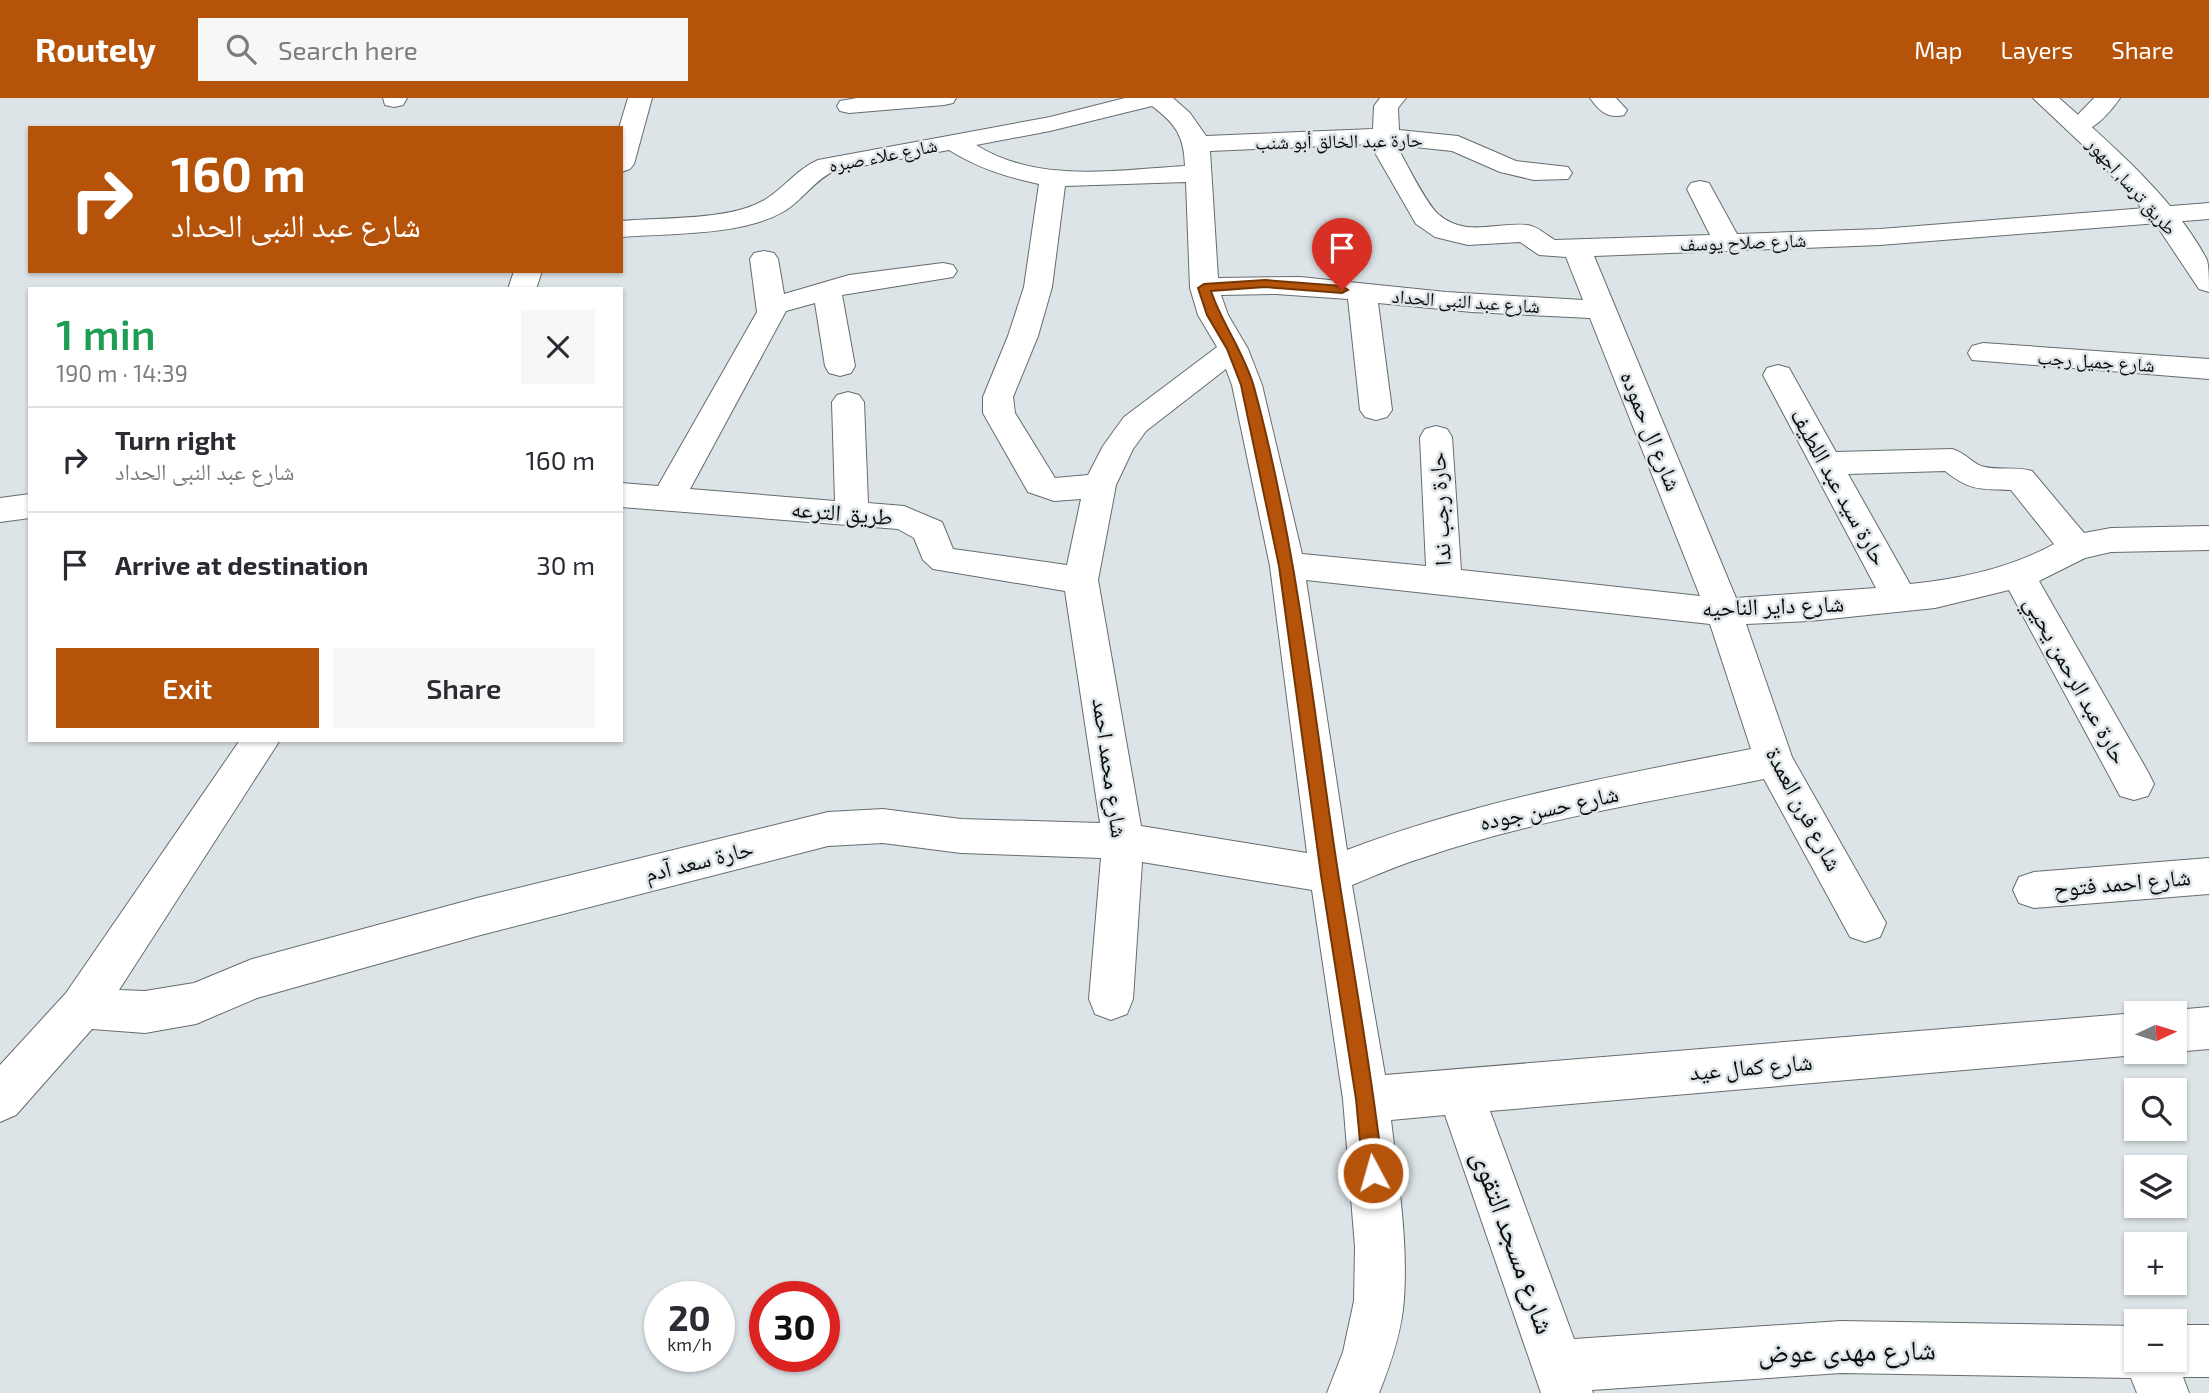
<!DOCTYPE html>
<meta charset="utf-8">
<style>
:root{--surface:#fff;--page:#f7f7f7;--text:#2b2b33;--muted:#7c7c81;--line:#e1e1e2;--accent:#b45309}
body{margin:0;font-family:"Exo 2","Noto Naskh Arabic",sans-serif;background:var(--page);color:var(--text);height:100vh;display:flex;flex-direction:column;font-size:26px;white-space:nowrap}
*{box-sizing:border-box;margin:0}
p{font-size:23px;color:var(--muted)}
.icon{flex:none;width:38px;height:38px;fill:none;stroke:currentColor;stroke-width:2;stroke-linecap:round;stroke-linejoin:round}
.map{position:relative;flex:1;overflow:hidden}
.details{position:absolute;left:28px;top:189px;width:595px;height:455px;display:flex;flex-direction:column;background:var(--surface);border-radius:0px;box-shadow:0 2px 5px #0004}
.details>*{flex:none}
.banner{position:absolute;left:28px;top:28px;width:595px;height:147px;border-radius:0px;box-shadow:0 2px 5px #0004;background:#b45309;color:#fff;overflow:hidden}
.needle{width:46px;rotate:86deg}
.controls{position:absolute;left:2124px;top:903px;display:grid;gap:14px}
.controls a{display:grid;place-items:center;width:63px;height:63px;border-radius:0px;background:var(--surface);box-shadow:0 2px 5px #0004;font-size:35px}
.speed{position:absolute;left:644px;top:1183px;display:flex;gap:14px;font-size:35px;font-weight:700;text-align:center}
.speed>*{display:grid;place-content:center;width:91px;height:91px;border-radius:50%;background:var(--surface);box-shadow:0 2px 5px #0004;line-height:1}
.speed small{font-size:18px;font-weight:400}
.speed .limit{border:10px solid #d22;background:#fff;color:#111}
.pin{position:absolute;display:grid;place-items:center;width:60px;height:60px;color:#fff;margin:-72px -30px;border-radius:50% 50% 50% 0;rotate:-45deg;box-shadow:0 0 7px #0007}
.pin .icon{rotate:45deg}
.me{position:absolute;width:77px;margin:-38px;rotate:354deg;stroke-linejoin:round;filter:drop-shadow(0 0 5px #0008)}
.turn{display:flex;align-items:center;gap:24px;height:147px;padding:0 28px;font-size:32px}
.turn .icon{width:91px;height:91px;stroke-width:2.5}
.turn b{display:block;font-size:49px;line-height:60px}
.round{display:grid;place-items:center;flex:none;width:74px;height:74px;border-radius:0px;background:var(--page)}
.summary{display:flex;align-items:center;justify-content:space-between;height:119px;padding:0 28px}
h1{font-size:42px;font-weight:600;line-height:52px;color:#1e9e55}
.primary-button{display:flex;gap:14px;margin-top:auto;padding:14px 28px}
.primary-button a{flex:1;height:80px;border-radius:0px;background:var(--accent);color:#fff;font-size:28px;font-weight:600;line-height:80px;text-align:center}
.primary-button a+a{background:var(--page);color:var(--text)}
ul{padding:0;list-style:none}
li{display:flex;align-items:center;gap:21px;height:105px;padding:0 28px;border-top:2px solid var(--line)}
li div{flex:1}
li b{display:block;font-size:26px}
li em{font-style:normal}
header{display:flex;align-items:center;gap:42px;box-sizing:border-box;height:98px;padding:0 35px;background:var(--accent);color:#fff}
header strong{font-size:33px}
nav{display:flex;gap:38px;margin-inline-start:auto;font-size:24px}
.search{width:490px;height:63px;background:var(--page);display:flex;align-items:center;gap:18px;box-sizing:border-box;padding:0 24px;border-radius:0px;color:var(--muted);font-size:26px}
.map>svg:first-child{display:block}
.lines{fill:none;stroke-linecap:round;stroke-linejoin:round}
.minor-casing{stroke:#666c6e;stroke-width:2}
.tertiary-casing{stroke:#666c6e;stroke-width:2}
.minor{fill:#fff;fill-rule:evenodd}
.tertiary{fill:#fff;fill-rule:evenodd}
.route{fill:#b45309;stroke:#753606;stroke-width:2}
.labels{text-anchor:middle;stroke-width:5;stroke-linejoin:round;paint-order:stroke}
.far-street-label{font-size:19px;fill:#0a0c0e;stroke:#dde4e7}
.street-label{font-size:23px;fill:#0a0c0e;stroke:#dde4e7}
.near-street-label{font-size:28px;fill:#0a0c0e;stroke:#dde4e7}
</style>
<header>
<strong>Routely</strong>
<div class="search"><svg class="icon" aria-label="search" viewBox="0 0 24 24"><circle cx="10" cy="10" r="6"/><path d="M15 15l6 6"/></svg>Search here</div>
<nav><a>Map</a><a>Layers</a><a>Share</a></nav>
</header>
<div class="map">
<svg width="2209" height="1295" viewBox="0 0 2209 1295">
<rect width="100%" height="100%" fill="#dde4e7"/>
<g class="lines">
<defs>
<g id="minor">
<polygon points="383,0 407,0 403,7 394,9 385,7"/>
<polygon points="628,0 652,0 634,66 630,71 621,74 621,30 619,30"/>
<polygon points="857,0 956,0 953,5 944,7 849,15 840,13 837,8 840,3"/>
<path d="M1125 0H1173L1190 15 1206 38 1373 31 1374 8 1380 0H1406L1398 10 1399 32 1458 38 1516 63 1568 69 1572 75 1568 81 1534 82 1500 74 1452 53 1396 47C1406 64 1425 104 1438 116 1466 140 1495 124 1527 127 1537 128 1546 137 1555 142L1710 137 1687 91 1691 85 1700 83 1709 85 1737 136 1880 131 2209 105V121L1880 147 1594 158 1736 500 1876 490 1763 277 1767 270 1778 267 1789 270 1836 354 1952 351C1964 354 1970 363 1981 368 1996 373 2016 368 2032 373L2084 435 2111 430 2209 428V452L2111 454 2085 460 2039 483 2148 674 2154 686 2148 698 2134 702 2120 698 2009 492 1935 510 1810 523 1746 526 1792 659 1886 825 1880 839 1865 844 1850 839 1764 681C1650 704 1532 722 1422 760 1398 767 1375 778 1352 787L1385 977 2137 915H2139L2137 954H2146L2137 957 1490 1013 1574 1241 1841 1223 2137 1228V1262H2175V1227H2209V1279H2183L2189 1295H2137L2131 1280 1841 1275 1592 1292 1593 1295H1541L1445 1017 1391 1022C1398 1081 1408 1141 1404 1201 1402 1233 1391 1265 1379 1295H1327L1343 1254 1354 1203 1355 1149 1343 1001 1312 792 1142 764 1133 901 1127 916 1111 922 1095 916 1089 901 1101 760 961 755 883 745 828 748 477 838 257 900 196 926 145 935 92 931 16 1017 0 1024V967L66 895 240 642H280L119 892 145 893 194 885 252 861 477 800 828 714 883 711 961 721 1100 725 1065 493 933 471 923 462 914 440 898 431 621 409V385L658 388 757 214 750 161 754 155 764 153 774 155 778 161 784 196 849 177 943 165 953 167 957 173 953 179 842 197 855 268 851 275 840 278 829 275 825 268 815 205 786 213 690 391 835 403 832 304 837 297 848 294 859 297 864 304 868 405 904 408 942 424 953 451 1067 467 1081 401 1054 403 1028 394 983 315V299L1008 238 1024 189 1039 86C1006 79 978 70 949 52L834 73C813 83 802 103 783 114 740 138 669 135 621 139V123C663 119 731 123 766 101 785 89 797 71 818 62L1050 19ZM1152 8C1176 26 1184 38 1185 68 1116 72 1038 86 976 47L1050 33ZM1370 46 1416 126 1435 139 1468 147 1520 144 1539 157 1566 159 1583 202 1446 194 1300 179 1218 180 1210 53ZM1186 84 1190 190 1198 217 1217 249 1124 319 1103 348 1088 377 1055 380 1015 315 1013 299 1038 238 1052 189 1065 88ZM1276 196 1348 201 1360 312 1365 319 1376 322 1387 319 1392 312 1378 205 1472 214 1590 220 1700 498 1461 472 1452 339 1447 331 1436 328 1425 331 1420 339 1426 468 1302 456 1262 287 1248 251 1228 217 1221 197ZM1226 271 1232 287 1270 468 1307 755 1141 728 1098 482 1116 387 1133 351 1146 333ZM1945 373C1970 393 1980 391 2011 392L2054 446C2011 470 1959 481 1910 486L1848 376ZM1306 482 1710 526 1751 651C1614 678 1478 702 1347 752Z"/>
<path d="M1590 0H1616L1627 12 1624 17C1608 21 1599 13 1590 0Z"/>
<path d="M2094 0H2120C2109 16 2089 39 2069 34L2066 29Z"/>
<polygon points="514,173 542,173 536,191 508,191"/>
<polygon points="1983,245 2209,261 2209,281 1972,262 1968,255 1972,248"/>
<polygon points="30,396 30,420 0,424 0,400"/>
<polygon points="2209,760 2209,796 2034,810 2019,805 2013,792 2019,779 2034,774"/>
<polygon points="2209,909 2209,951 2175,954 2174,954 2175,915 2166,915 2175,912"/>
</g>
<path id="tertiary" d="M2033 0H2059C2109 44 2177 103 2207 162 2209 170 2209 184 2209 194L2199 191 2153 122 2087 51Z"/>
</defs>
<use href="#minor" class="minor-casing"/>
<use href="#tertiary" class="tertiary-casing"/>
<use href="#minor" class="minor"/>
<use href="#tertiary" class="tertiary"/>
</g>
<path class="route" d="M1265 182 1342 188 1348 192 1342 195 1265 189 1211 193C1222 226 1244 254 1254 289 1294 436 1311 590 1333 741 1349 852 1371 963 1383 1075L1380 1082 1373 1085 1366 1082 1363 1075 1356 1001 1321 777 1279 468 1241 287 1227 251 1207 217 1198 190 1204 186Z"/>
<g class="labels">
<g class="far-street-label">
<text transform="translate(1339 43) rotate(-1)" y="7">حارة عبد الخالق أبو شنب</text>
<text transform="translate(883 57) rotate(-11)" y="7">شارع علاء صبره</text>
<text transform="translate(2132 88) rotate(48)" y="7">طريق ترسا, اجهور</text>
<text transform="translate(1743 144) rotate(-2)" y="7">شارع صلاح يوسف</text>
<text transform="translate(1466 203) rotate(4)" y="7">شارع عبد النبى الحداد</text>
<text transform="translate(2096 263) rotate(4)" y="7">شارع جميل رجب</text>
</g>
<g class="street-label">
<text transform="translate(1651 333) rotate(68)" y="8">شارع ال حموده</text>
<text transform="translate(1839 389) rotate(61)" y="8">حارة سيد عبد اللطيف</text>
<text transform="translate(1440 411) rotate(-93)" y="8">حارة رجب ندا</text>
<text transform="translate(842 415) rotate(5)" y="8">طريق الترعه</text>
<text transform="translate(1773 508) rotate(-2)" y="8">شارع داير الناحيه</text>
<text transform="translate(2076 582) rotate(61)" y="8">حارة عبد الرحمن يحيي</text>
<text transform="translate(1110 670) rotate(82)" y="8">شارع محمد احمد</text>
<text transform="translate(1549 710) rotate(-12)" y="8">شارع حسن جوده</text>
<text transform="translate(1804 711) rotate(62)" y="8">شارع فرن العمدة</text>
<text transform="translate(699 763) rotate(-14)" y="8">حارة سعد آدم</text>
<text transform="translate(2122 785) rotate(-5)" y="8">شارع احمد فتوح</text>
<text transform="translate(1751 969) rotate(-5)" y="8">شارع كمال عيد</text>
</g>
<g class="near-street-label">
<text transform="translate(1514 1144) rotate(70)" y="10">شارع مسجد التقوى</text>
<text transform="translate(1847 1253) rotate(-1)" y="10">شارع مهدى عوض</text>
</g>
</g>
</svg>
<div class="controls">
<a><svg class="needle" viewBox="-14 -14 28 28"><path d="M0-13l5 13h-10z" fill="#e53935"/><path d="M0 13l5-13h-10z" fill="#7c7c81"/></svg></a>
<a><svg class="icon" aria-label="search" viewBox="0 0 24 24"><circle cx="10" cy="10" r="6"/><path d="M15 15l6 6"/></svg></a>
<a><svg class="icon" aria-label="layers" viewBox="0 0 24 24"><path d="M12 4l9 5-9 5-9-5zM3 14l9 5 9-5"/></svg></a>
<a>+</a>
<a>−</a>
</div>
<div class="speed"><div>20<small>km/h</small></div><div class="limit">30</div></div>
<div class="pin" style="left:1342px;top:192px;background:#d93025"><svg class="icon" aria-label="arrive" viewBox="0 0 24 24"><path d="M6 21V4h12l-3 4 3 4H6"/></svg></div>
<svg class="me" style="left:1373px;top:1075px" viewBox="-20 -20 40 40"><circle r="17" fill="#b45309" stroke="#fff" stroke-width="3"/><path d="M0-11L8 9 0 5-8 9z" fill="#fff"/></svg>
<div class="banner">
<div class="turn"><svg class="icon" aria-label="right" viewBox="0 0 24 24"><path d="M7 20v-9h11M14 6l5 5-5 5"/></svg><div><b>160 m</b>شارع عبد النبى الحداد</div></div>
</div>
<section class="details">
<div class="summary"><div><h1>1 min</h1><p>190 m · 14:39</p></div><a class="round"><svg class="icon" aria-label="close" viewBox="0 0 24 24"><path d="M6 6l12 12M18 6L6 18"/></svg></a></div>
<ul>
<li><svg class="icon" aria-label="right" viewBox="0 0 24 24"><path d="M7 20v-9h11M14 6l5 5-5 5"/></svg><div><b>Turn right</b><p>شارع عبد النبى الحداد</p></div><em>160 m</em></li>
<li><svg class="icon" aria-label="arrive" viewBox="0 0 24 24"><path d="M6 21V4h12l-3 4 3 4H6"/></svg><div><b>Arrive at destination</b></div><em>30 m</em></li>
</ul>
<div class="primary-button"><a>Exit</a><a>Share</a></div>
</section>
</div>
